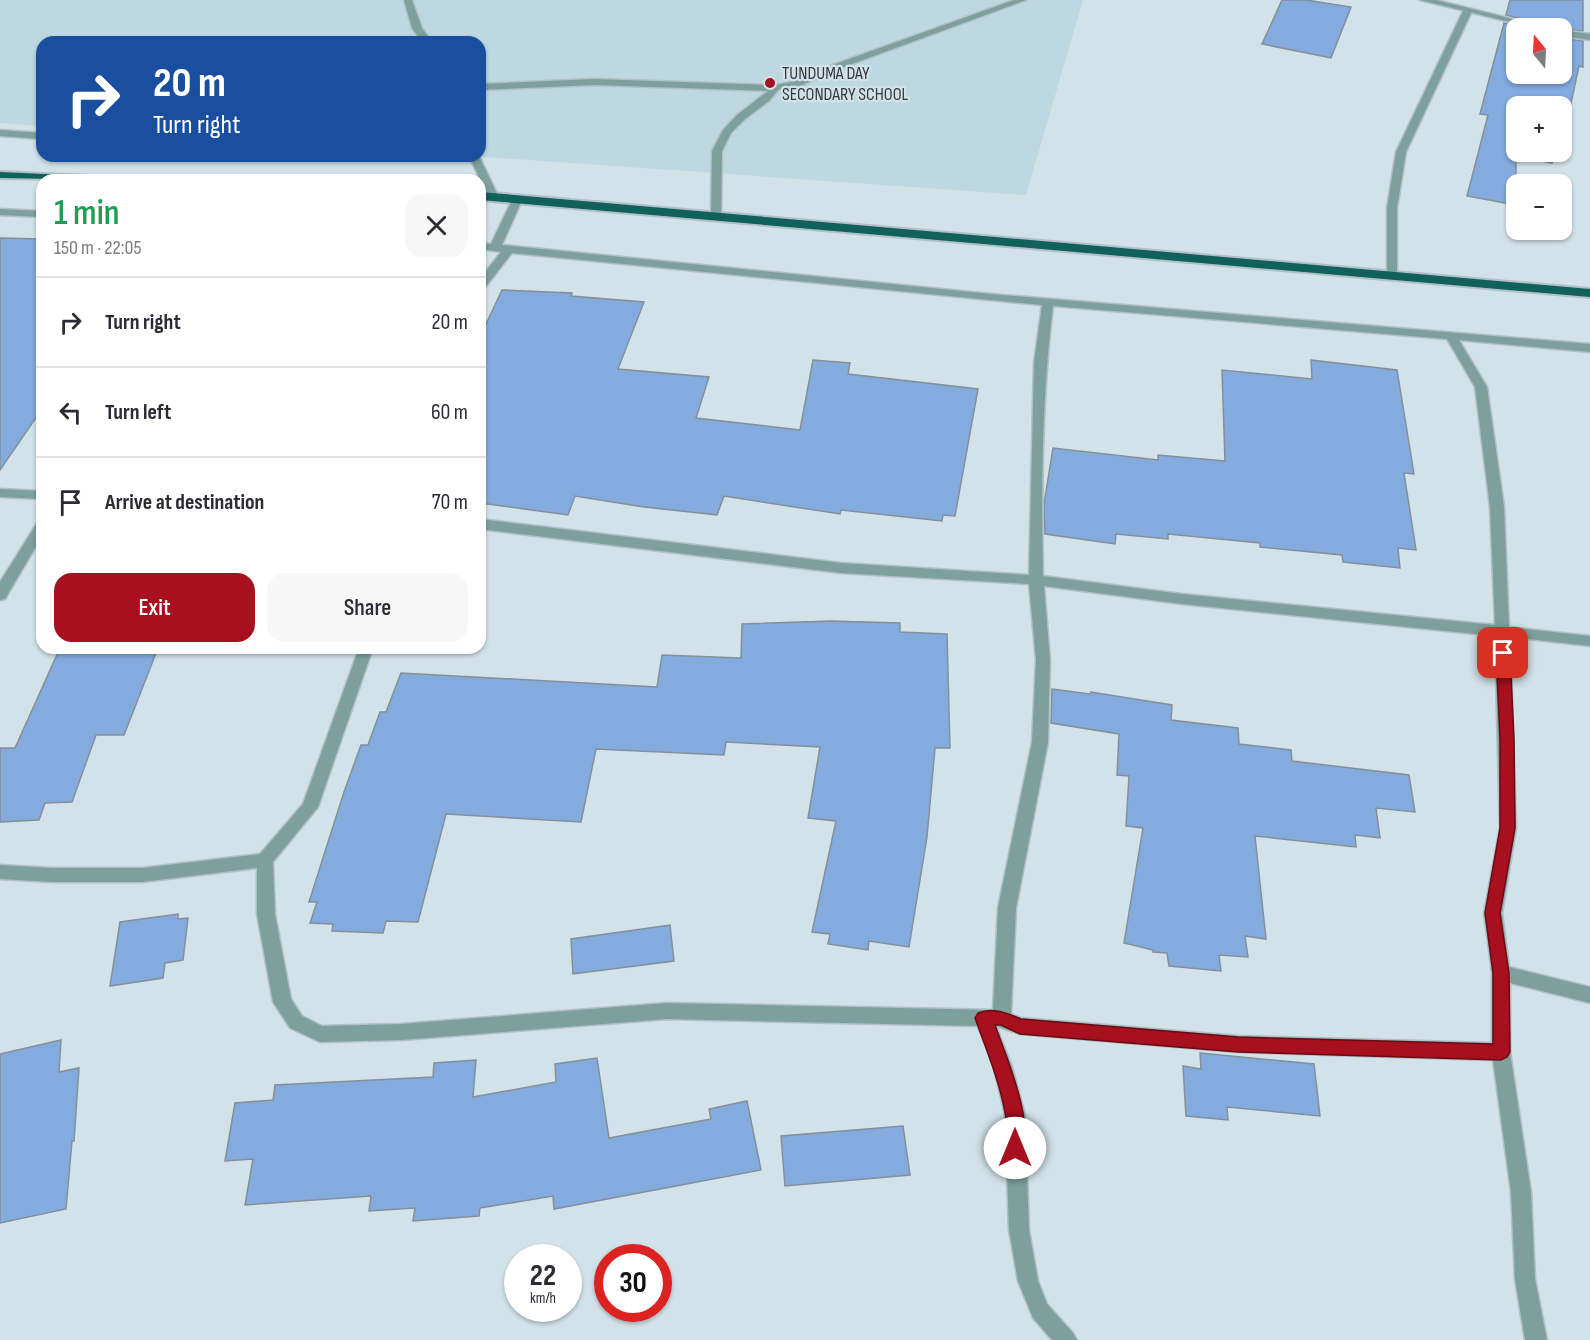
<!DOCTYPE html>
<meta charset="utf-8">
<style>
:root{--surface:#fff;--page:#f7f7f7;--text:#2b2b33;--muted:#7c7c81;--line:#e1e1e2;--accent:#a7101f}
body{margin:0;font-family:"Sofia Sans Condensed",sans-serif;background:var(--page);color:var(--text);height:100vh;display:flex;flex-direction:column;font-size:22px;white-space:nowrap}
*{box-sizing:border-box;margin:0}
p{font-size:20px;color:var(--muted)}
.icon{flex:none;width:33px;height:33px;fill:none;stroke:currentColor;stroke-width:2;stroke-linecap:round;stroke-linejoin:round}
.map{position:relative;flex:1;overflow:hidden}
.drawer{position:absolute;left:36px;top:174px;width:450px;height:480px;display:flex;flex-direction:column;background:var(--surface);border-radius:18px;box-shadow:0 2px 4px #0004}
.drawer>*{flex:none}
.guide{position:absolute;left:36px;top:36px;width:450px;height:126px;border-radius:18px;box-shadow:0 2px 4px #0004;background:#1a4fa0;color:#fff;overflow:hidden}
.needle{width:39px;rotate:342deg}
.buttons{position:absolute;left:1506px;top:18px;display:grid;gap:12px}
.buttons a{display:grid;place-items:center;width:66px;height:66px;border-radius:12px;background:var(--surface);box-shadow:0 2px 4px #0004;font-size:30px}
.speed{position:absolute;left:504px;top:1244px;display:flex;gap:12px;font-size:30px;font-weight:700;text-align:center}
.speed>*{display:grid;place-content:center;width:78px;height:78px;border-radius:50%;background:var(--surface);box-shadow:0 2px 4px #0004;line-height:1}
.speed small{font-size:15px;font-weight:400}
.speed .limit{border:9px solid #d22;background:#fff;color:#111}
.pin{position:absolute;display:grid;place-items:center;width:51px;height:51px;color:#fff;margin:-26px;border-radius:12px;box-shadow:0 3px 9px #0006}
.me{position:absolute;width:66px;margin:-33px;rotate:0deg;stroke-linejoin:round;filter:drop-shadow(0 0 4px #0008)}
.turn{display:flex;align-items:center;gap:21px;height:126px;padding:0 18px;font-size:27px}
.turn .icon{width:78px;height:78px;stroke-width:2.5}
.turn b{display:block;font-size:42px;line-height:51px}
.round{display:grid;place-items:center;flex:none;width:63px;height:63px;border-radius:18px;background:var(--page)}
.overview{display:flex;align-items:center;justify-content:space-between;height:102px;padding:0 18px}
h1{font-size:36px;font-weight:600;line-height:45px;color:#1e9e55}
.button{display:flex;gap:12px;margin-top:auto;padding:12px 18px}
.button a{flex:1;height:69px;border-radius:18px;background:var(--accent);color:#fff;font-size:24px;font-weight:600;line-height:69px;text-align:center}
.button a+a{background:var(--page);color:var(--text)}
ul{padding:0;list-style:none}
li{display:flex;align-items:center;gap:18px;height:90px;padding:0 18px;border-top:2px solid var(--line)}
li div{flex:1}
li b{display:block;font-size:22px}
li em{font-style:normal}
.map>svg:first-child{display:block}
.built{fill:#bed8e1}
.building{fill:#83abde;stroke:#858f9a;stroke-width:1.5}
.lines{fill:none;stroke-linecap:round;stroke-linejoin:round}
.service-casing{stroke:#b1c0c6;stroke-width:3}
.minor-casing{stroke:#b1c0c6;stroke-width:3}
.trunk-casing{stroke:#b1c0c6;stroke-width:4}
.service{fill:#7da09c;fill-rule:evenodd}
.minor{fill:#7da09c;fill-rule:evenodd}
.trunk{fill:#10605c;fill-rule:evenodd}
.route{fill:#a7101f;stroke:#6d0a14;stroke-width:1.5}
.poi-dot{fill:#a7101f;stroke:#d1e2e8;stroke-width:2}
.labels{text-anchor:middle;stroke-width:4.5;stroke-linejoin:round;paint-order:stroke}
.far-poi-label{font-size:18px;fill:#333a3c;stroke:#d1e2e8;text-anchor:start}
</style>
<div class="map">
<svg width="1590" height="1340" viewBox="0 0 1590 1340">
<rect width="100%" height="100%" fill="#d1e2e8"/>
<polygon class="built" points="0,0 1083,0 1026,195 471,156 480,156 480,42 42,42 42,126 0,123"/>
<g class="building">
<polygon points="1282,0 1306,0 1351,7 1331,58 1262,44"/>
<polygon points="1510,0 1583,0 1583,31 1551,28 1550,26 1506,15"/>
<polygon points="1504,23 1527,28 1516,28 1516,74 1562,74 1562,38 1583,41 1583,67 1579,66 1562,145 1562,106 1516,106 1516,152 1554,152 1552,163 1516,156 1516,205 1467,196 1488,115 1480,114"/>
<polygon points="0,238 42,239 42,409 0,470"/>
<polygon points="502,290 572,293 571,296 644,302 618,369 709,377 696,418 800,430 813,360 850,363 848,374 978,389 955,516 943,515 942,521 841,510 840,514 724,496 717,515 644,507 575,496 568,515 480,503 480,337"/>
<polygon points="1311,360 1397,370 1414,474 1404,473 1416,550 1398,548 1400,568 1343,562 1342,555 1260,547 1260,543 1168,534 1168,539 1116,534 1115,544 1045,534 1044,504 1053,448 1158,460 1158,455 1225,461 1222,370 1312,379"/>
<polygon points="831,621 900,623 900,632 947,634 950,748 935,748 927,837 909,947 869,941 868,950 828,944 830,934 812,932 836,821 808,818 820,747 726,742 724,755 596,749 581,822 446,814 418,922 386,921 383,933 332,931 333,924 310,923 317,902 309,902 344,792 361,745 368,745 380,712 386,712 401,673 657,687 662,655 741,658 742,624"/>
<polygon points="60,648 158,648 124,735 96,735 72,802 45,803 39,820 0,822 0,748 15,748"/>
<polygon points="1052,689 1090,694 1091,692 1172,705 1171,720 1238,728 1239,744 1291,750 1292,761 1409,775 1415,812 1376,808 1380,838 1355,835 1356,847 1255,836 1266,939 1245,936 1248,957 1219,955 1221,971 1169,966 1167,953 1153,952 1153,950 1124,943 1143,828 1126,826 1129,776 1117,775 1119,734 1051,723"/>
<polygon points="178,914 178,919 188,918 183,960 165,963 163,978 110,986 120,922"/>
<polygon points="670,925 674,961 573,974 571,939"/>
<polygon points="61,1040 59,1072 79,1068 74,1141 72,1141 66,1209 0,1223 0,1054"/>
<polygon points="1200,1053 1314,1064 1320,1116 1227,1107 1228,1120 1186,1116 1183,1066 1201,1069"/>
<polygon points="597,1058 609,1138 711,1119 709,1109 747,1101 761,1170 554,1209 553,1196 480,1208 479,1216 413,1221 415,1208 369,1211 371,1196 245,1205 253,1159 225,1161 235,1103 273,1100 275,1085 433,1077 434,1063 476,1060 473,1097 556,1082 555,1064"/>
<polygon points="903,1126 910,1175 785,1186 781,1136"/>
</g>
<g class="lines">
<defs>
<g id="service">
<polygon points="404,0 412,0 422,28 432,42 422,42 412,28"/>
<polygon points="1014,0 1026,0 841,68 802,85 778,90 769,101 745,119 731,133 722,151 721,216 716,219 711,216 712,151 723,130 737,115 768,91 594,85 480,90 480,84 594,79 775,85 796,81 835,64"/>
<polygon points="1420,0 1436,0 1549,28 1534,28"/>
<polygon points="1562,30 1590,34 1590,40 1562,36"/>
<polygon points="0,130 42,133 42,139 0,136"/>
<polygon points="469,156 479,156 498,196 497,198 493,199 488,196"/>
</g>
<g id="minor">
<polygon points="1464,9 1472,11 1406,152 1397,208 1397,276 1395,278 1387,278 1387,208 1396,152"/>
<path d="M518 195 523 198 502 245 991 294 1590 344V352L1459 340 1487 387 1504 507 1509 627 1590 636V646L1510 637 1516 828 1502 913 1509 967 1590 987V1003L1510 983V1052L1531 1192 1535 1279 1547 1340H1525L1515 1279 1511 1192 1493 1060 1238 1052 1020 1034 996 1026 1012 1067 1025 1115 1029 1230 1038 1281 1047 1304 1073 1333 1077 1340H1052L1033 1318 1018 1281 1009 1230 1005 1115 994 1067 978 1026 667 1019 401 1040 320 1042 290 1028 273 1002 257 914V868L142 882H52L0 879V865L52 868H142L260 854 303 804 359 648H373L318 807 273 862 275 914 291 999 302 1016 322 1026 401 1024 667 1003 993 1010 998 908 1032 742 1036 660 1029 584 841 573 480 529V519L841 563 1029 575 1034 363 1042 305 512 253 484 289 480 290V279L501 252 480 249V243L491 244 513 198ZM1053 306 1447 339 1475 387 1490 507 1495 625 1182 594 1043 576C1041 486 1042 395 1053 306ZM1044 586 1182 604 1495 636 1500 828 1484 913 1492 973V1043L1238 1036 1021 1018 1011 1014 1016 908 1048 742 1050 660Z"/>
<polygon points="0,209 42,211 42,217 0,215"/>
<polygon points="0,489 42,491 42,499 0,497"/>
<polygon points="42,521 42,536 5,599 0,600 0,582 37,523"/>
</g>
<g id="trunk">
<polygon points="0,172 110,177 116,180 0,178"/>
<polygon points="480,192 1590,289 1590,297 480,200"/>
</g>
</defs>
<use href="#service" class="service-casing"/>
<use href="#minor" class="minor-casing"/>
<use href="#trunk" class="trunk-casing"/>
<use href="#service" class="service"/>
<use href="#minor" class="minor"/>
<use href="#trunk" class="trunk"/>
</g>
<path class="route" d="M1503 648 1510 653 1514 739 1515 828 1500 913 1509 973 1510 1052 1507 1057 1501 1060 1238 1052 1020 1034 1001 1025H995C1006 1057 1035 1121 1021 1154L1015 1156 1008 1154C1003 1141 1008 1126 1005 1112 999 1080 986 1049 975 1018L978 1013C993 1007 1007 1013 1021 1019L1238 1037 1493 1044V973L1485 913 1500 828V739L1496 653Z"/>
<circle class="poi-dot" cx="770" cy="83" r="6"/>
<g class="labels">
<g class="far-poi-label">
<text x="782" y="79">TUNDUMA DAY<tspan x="782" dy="21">SECONDARY SCHOOL</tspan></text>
</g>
</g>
</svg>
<div class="buttons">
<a><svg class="needle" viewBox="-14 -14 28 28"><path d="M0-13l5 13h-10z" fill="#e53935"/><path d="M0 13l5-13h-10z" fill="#7c7c81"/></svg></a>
<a>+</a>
<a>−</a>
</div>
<div class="speed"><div>22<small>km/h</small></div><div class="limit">30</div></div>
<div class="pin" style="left:1503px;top:653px;background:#d93025"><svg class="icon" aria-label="arrive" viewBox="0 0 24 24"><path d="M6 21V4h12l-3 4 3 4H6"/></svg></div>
<svg class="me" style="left:1015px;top:1148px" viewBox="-20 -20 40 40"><circle r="19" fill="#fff"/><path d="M0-13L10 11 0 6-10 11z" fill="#a7101f"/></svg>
<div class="guide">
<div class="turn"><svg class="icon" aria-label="right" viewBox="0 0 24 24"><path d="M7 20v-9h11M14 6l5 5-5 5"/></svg><div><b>20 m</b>Turn right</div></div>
</div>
<section class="drawer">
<div class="overview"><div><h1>1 min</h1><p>150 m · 22:05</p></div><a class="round"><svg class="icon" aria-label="close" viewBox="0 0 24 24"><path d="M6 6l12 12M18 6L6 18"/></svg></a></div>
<ul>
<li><svg class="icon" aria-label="right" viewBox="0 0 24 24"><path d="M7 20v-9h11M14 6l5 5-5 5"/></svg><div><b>Turn right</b></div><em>20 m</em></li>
<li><svg class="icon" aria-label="left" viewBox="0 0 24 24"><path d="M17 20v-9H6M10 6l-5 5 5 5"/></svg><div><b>Turn left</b></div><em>60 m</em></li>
<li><svg class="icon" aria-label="arrive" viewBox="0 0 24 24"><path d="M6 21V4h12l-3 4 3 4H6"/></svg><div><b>Arrive at destination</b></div><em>70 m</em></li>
</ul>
<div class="button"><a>Exit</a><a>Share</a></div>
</section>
</div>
